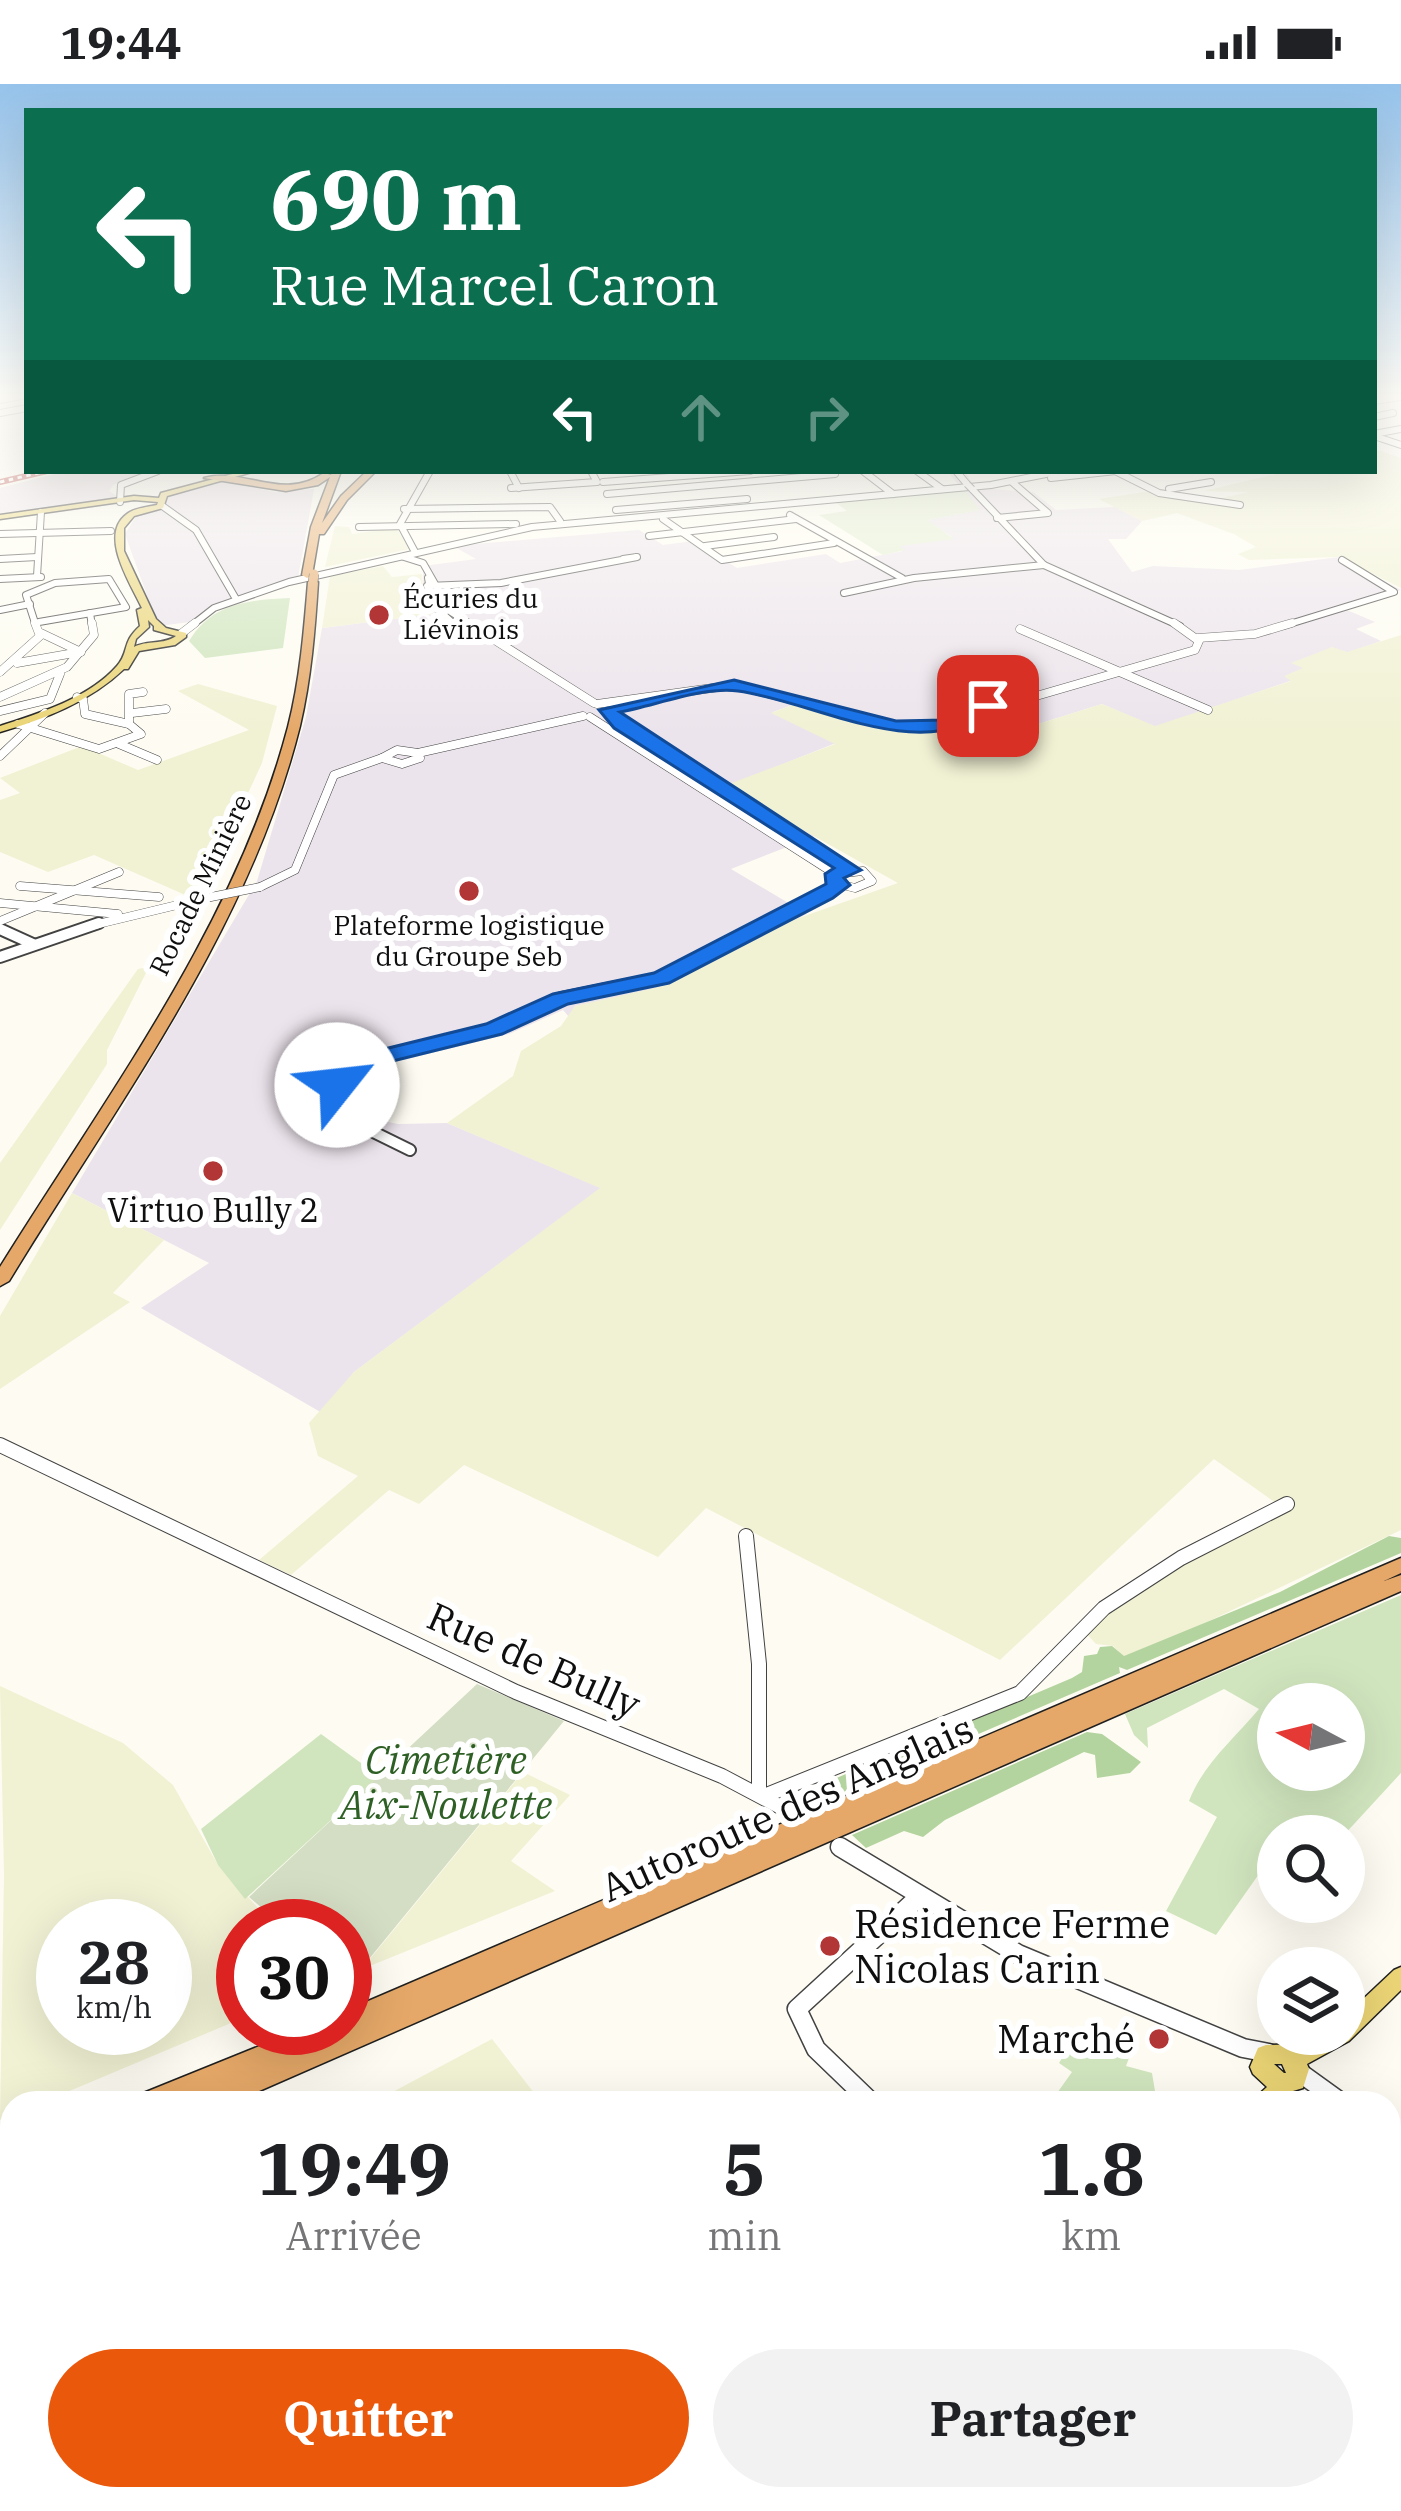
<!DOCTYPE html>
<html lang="fr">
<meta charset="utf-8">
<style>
:root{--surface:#fff;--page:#f2f2f2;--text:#202124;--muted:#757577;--accent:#ea580c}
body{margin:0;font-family:"IBM Plex Serif",serif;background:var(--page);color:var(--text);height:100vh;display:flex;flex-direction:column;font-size:45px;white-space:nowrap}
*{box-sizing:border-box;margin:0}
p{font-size:39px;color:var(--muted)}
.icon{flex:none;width:66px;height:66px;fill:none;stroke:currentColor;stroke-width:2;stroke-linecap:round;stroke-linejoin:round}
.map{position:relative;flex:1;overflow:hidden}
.details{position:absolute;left:0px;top:2007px;width:1401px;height:420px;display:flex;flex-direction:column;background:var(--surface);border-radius:36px 36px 0 0;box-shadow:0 12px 48px #0002}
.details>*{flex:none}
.guide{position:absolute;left:24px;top:24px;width:1353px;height:366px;border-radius:0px;box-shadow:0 12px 48px #0002;background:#0b6e4f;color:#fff;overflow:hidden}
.needle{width:78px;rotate:277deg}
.tools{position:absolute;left:1257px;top:1599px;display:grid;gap:24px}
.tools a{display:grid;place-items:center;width:108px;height:108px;border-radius:50%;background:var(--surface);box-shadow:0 12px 48px #0002;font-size:60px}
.speed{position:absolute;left:36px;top:1815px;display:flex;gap:24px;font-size:60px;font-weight:700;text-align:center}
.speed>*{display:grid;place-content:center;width:156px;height:156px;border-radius:50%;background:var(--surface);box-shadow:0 12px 48px #0002;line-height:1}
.speed small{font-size:30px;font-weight:400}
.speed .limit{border:18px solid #d22;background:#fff;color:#111}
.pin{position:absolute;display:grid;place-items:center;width:102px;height:102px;color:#fff;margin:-51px;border-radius:24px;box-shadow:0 6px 18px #0006}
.me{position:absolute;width:132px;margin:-66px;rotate:61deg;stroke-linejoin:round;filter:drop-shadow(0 0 9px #0008)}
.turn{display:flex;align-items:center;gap:42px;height:252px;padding:0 48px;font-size:54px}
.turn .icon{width:156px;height:156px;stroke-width:2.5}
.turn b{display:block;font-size:84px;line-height:102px}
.lanes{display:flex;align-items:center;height:114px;padding:0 48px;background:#0003;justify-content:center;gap:60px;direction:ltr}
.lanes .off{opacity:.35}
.eta{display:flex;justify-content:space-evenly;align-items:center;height:204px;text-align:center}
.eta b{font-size:72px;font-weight:800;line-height:84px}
.button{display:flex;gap:24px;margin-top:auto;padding:24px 48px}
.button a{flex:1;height:138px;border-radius:72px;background:var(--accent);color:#fff;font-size:48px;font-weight:800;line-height:138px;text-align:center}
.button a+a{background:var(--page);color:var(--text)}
.status{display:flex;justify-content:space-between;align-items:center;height:84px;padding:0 60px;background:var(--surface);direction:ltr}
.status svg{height:33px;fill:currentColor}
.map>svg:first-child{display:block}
.industrial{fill:#ece4ec}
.farmland{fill:#f1f1d4;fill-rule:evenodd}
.green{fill:#d0e5be;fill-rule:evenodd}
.forest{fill:#b4d49f}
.cemetery{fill:#d4dec4}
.pitch{fill:#e1edcf}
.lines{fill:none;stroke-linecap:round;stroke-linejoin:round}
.minor-far4-casing{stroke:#424242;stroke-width:8}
.minor-far3-casing{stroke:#424242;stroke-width:9}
.minor-far2-casing{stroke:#424242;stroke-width:14}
.minor-far1-casing{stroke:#424242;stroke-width:16}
.minor-casing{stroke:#424242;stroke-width:21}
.major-casing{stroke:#202020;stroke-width:3}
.highway-casing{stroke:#202020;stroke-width:3}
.minor-far4{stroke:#fff;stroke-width:6}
.minor-far3{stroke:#fff;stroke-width:8}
.minor-far2{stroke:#fff;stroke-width:10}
.minor-far1{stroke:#fff;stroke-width:14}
.minor{stroke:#fff;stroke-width:18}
.major{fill:#ead475;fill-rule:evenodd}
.highway{fill:#e5a868;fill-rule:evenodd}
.rail-casing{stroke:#b13635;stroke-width:6}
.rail{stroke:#fff;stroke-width:3;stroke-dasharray:4.5;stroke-linecap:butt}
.minor-bridge-far1-casing{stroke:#424242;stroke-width:8;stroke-linecap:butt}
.minor-bridge-casing{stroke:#424242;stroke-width:9;stroke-linecap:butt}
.highway-bridge-casing{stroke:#202020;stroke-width:10;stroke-linecap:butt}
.minor-bridge-far1{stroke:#fff;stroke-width:6}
.minor-bridge{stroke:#fff;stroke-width:8}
.highway-bridge{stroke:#e5a868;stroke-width:9}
.route{fill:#1a73e8;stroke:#114b97;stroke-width:3}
.poi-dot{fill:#b13635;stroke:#fff;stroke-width:4.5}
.labels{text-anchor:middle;stroke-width:12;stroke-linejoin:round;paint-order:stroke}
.far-poi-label{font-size:27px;fill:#0f0f0f;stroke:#fff;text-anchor:start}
.far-street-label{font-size:27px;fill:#0f0f0f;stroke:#fff}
.poi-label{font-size:33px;fill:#0f0f0f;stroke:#fff}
.near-street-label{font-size:39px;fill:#0f0f0f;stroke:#fff}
.near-park-label{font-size:39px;font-style:italic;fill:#2e6025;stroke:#fff}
.near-poi-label{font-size:39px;fill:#0f0f0f;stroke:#fff;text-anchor:start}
</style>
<div class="status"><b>19:44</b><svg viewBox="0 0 49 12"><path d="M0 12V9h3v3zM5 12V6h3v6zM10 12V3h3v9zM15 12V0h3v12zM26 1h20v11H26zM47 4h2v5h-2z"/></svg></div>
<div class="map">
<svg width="1401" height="2427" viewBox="0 0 1401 2427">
<rect width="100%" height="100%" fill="#fefcf2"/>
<g class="industrial">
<polygon points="66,387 149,387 113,401 109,407 117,412 107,419 0,429 0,404"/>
<polygon points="947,387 965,387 975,404 1033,408 1056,426 1115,423 1142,437 1126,455 1108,455 1132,488 1153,482 1239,486 1339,473 1401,506 1347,526 1375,538 1356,545 1381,557 1305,584 1293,596 1155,643 1102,620 1003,651 963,642 904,648 798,619 773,628 836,659 725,703 815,752 731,785 807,830 651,907 575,922 569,933 563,926 509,950 354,988 368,1034 398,1040 447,1039 601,1104 354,1288 322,1329 141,1224 209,1179 72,1109 257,797 306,633 322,544 433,530 423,512 423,482 476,475 453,462 639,446 663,461 694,457 737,484 826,470 840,479 903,467 897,462 952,453 927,436 979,426"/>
<polygon points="217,396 275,408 314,405 298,494 212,522 199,537 158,542 125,450 137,431 163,424 169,412"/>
</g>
<g class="farmland">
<polygon points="1374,365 1401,374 1401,504 1339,473 1249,476 1238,470 1256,463 1234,450 1177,429 1142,437 1099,415 1151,407 1212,416 1250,408 1204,407 1289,387 1374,387"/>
<polygon points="335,442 349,443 352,450 396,444 410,465 325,483"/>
<polygon points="383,482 392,493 422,490 425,520 434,530 322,544 330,492"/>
<polygon points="1401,551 1401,1446 1167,1557 1124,1573 1113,1562 1096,1560 1085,1548 1104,1529 1276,1419 1214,1375 1000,1576 706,1424 658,1473 464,1381 419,1420 389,1406 291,1491 259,1476 358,1392 318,1372 309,1339 354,1288 600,1104 447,1039 513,992 521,967 561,942 575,922 668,901 779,841 898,799 724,702 835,660 771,629 798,619 904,648 982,639 1003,651 1102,620 1155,642 1291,597 1284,592 1303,584 1291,579 1332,563 1347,568"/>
<polygon points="198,600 277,622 262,679 201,810 190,813 94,771 48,788 0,768 0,716 20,709 0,694 82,662 138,686 249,646 178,607"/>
<polygon points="149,883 107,966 107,980 0,1146 0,1079 138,885"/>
<polygon points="72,1109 164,1156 113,1209 130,1218 0,1305 0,1232"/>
<path d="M0 1602 123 1659 173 1701 218 1781 275 1842H243V1934L41 2019H12V2031L0 2036 4 1791ZM63 1842H165V1944H63Z"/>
<polygon points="523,1688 570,1711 511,1777 555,1807 345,1892 345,1869 370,1875"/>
<polygon points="492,1955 542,2019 372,2019"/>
<polygon points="12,2164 12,2415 501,2415 491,2427 0,2427 0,2169"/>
</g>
<g class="green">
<path d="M290 514 283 564 205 574 189 557C212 518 250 516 290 514Z"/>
<path d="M1401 1511V1689L1343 1752H1304L1291 1745 1278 1752V1763L1216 1851 1166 1827 1217 1733 1189 1717C1203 1680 1234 1655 1259 1625L1224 1605 1147 1644 1148 1664 1134 1651 1125 1630ZM1278 1620H1344V1686H1278Z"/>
<polygon points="321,1650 379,1692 245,1815 218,1781 201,1745"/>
<polygon points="1079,1948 1132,1966 1126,1982 1152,1989 1157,2019 1050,2019 1072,1988 1059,1979"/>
</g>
<g class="forest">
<polygon points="1389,1452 1401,1454 1401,1469 1127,1586 1119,1583 1120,1589 804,1725 787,1715 1072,1594 1082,1588 1084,1572 1097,1570 1100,1563 1112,1562 1124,1572 1280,1508"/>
<polygon points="1087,1648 1102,1650 1141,1678 1130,1689 1097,1694 1095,1671 1084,1668 945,1736 923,1753 904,1747 866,1764 852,1751"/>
</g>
<polygon class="cemetery" points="477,1600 564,1637 369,1875 345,1864 345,1842 283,1842 249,1813"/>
<polygon class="pitch" points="964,405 980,426 928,436 954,455 899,462 905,466 883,471 819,431 847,427 835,418"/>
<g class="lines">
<defs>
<g id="minor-far4">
<polyline points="0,316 26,311"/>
<polyline points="1374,317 1401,313"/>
<polyline points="0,329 27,324"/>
<polyline points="1374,333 1393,329"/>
<polyline points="1374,350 1401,345"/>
<polyline points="1374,352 1401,361"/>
<polyline points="510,387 519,404"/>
<polyline points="863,387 893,410"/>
<polyline points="917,387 942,405"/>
<polyline points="956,387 967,400"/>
<polyline points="1115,387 1159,409 1240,421"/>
<polyline points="1051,394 1116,387"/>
<polyline points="603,398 750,387"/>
<polyline points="511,404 597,398 591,387"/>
<polyline points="972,405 1044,481 1180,542"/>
<polyline points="1169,405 1211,398"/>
<polyline points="607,410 835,390"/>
<polyline points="120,418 121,401 158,387"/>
<polyline points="161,421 196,446 236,515"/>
<polyline points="404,425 550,423 560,437"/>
<polyline points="616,426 747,415"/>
<polyline points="790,431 902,494"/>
<polyline points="997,434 1048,429 1012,398"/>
<polyline points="663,435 722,476 834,459"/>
<polyline points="359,443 516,440"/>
<polyline points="0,450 111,447"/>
<polyline points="649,452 796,435"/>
<polyline points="705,462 774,453"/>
<polyline points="415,468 400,440 430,387"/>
<polyline points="404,473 423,479 451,528 473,542"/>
<polyline points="0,475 37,473"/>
<polyline points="37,492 41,428"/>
<polyline points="428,494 433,521 455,541"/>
<polyline points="0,495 41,493"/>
<polyline points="427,502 501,499 637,473 623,475"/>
<polyline points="844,509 914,494 1044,481"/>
<polyline points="0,526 30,520"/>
<polyline points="90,529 92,542"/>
<polyline points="36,542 26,511 55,499 109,495 126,523 39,538"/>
<polyline points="191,542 214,524 289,498 532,443 991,401 1061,387"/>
<polyline points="1283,542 1394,508 1342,476"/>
</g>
<g id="minor-far3">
<polyline points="468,539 594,619"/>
<polyline points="1020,545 1208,626"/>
<polyline points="41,549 81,568"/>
<polyline points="182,549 195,539"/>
<polyline points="1198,554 1255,550 1292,539"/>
<polyline points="17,579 80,568"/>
<polyline points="0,588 40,552 35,539"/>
<polyline points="0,613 67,583 94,551 92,539"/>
<polyline points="597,620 734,601 893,642 926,644 1195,566 1199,557 1174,539"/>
<polyline points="0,627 50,615 60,590"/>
<polyline points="132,629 166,625"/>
<polyline points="590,633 835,790"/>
<polyline points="18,640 99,665 141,650 129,640 85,630 83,615 77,613"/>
<polyline points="129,640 129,610 143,608"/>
<polyline points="119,660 157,676"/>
<polygon points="397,666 418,669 420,674 402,680 382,674"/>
<polyline points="418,669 583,632"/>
<polyline points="0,672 45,629"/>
<polygon points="863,787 872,797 855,804 835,799 835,790"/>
<polyline points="20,802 159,813"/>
<polyline points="260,803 295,786 334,691 382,674"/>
<polyline points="0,819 118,830"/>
<polyline points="0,837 119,788"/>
<polyline points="90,842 206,814"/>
<polyline points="760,842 840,801"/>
</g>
<g id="minor-far2">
<polyline points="0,845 33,860"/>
<polyline points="0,873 99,839"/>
<polyline points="410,1066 351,1037 337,1001 347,982 493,945 561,914 661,894 766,839"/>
</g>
<g id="minor-far1">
<polyline points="0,1361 516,1608 722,1692 790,1728"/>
<polyline points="746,1452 759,1580 759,1709"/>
<polyline points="764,1712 1020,1609 1104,1524 1181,1474 1287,1420"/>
</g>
<g id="minor">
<polyline points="840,1763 1018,1870 1243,1964 1269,1969"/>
<polyline points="1299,1988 1342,2019"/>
<polyline points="872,2019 816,1965 797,1925 919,1813"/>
<polyline points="1389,2048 1401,2057"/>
<polyline points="1389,2173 1401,2157"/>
<polyline points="683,2415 694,2427"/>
<polyline points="1303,2415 1310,2427"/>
</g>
<g id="major">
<path d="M244 387H256L167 412 163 424 134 432 124 444V467L156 535 166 544 186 549V553L175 561 139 567 128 585H124C89 618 45 635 0 648V642C40 629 89 614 117 582 130 567 121 559 140 542L137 526 142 524C131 500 98 451 127 430 134 424 148 423 157 421L158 418 134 416 0 435V431L134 412 159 414 161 409ZM148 536 154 542V546L176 552C164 561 146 556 134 563L136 555 149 543Z"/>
<path d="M1401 1883V1906L1349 1957 1307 1980 1309 1985 1303 2004 1293 2007 1281 2019H1254L1257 2012 1267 2003 1253 1990 1250 1983 1258 1964 1266 1961 1304 1960 1322 1950H1344V1933L1394 1886ZM1274 1980H1282L1286 1989H1284Z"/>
<polygon points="769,2415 801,2415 794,2427 762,2427"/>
</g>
<g id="highway">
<path d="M333 387H341L322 439 341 412 367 387H376L347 416 324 450H319L312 491 307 494 302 491 311 443 330 393 318 401 286 407 204 394C246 383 281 418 324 389L331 391Z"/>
<path d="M313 495 318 498C315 546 311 595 300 642 249 846 116 1021 9 1197L0 1202V1183C107 1011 236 841 288 643 300 596 304 547 308 498Z"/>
<polygon points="1401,1474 1401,1489 1384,1497 1401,1491 1401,1507 232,2019 190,2019 192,2014 180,2019 137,2019 141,2010 304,1944 345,1944 345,1927"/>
<polygon points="12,2061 12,2109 0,2113 0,2066"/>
</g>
</defs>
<use href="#minor-far4" class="minor-far4-casing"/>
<use href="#minor-far3" class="minor-far3-casing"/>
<use href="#minor-far2" class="minor-far2-casing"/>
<use href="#minor-far1" class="minor-far1-casing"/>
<use href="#minor" class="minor-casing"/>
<use href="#major" class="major-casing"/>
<use href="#highway" class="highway-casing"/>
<use href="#minor-far4" class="minor-far4"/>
<use href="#minor-far3" class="minor-far3"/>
<use href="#minor-far2" class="minor-far2"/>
<use href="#minor-far1" class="minor-far1"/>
<use href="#minor" class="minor"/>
<use href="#major" class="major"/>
<use href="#highway" class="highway"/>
<defs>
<polyline id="rail" points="0,398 47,387"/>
</defs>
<use href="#rail" class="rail-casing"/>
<use href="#rail" class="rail"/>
<defs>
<polyline id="minor-bridge-far1" points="967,400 972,405"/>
<polyline id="minor-bridge" points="206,814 260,803"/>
<polyline id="highway-bridge" points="313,498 314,490"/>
</defs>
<use href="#minor-bridge-far1" class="minor-bridge-far1-casing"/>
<use href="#minor-bridge" class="minor-bridge-casing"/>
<use href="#highway-bridge" class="highway-bridge-casing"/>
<use href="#minor-bridge-far1" class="minor-bridge-far1"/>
<use href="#minor-bridge" class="minor-bridge"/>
<use href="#highway-bridge" class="highway-bridge"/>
</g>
<linearGradient id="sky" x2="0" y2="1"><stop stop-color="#96c3eb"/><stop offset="0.48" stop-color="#fffef9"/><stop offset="1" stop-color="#fffef9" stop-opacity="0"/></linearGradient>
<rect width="1401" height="650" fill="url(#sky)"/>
<path class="route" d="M734 596 896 637 945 636 988 617 997 622C923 684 819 618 738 607 704 602 654 622 620 628L861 786 844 794 850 801 833 814 669 899 568 920 502 950 360 985 346 1006H329L331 985 344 975 486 940 553 910 654 889 826 800 825 790 834 784 614 644 599 626Z"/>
<g class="poi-dot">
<circle cx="379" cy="531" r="12"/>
<circle cx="469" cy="807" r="12"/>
<circle cx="213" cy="1087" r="12"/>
<circle cx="830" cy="1862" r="12"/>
<circle cx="1159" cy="1955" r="12"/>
</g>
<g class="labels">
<g class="far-poi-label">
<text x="403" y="524">Écuries du<tspan x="403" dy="31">Liévinois</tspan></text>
<text x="469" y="851" text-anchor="middle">Plateforme logistique<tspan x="469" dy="31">du Groupe Seb</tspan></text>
</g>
<g class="far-street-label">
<text transform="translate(201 801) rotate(-64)" y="9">Rocade Minière</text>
</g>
<g class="poi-label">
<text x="213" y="1138">Virtuo Bully 2</text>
</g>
<g class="near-street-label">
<text transform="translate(534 1576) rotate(24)" y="14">Rue de Bully</text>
<text transform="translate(787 1724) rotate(-24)" y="14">Autoroute des Anglais</text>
</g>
<g class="near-park-label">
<text x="446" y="1690">Cimetière<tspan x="446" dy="45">Aix-Noulette</tspan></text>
</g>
<g class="near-poi-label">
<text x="854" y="1854">Résidence Ferme<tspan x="854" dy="45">Nicolas Carin</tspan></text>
<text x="1135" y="1969" text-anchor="end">Marché</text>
</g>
</g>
</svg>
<div class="tools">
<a><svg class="needle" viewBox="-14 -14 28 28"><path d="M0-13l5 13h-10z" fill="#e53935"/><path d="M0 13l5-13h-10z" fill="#757577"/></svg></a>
<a><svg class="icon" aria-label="search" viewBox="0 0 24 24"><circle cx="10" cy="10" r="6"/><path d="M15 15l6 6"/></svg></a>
<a><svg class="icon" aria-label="layers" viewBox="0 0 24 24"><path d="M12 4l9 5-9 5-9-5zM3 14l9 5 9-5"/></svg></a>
</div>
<div class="speed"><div>28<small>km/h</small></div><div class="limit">30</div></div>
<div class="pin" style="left:988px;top:622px;background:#d93025"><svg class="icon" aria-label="arrive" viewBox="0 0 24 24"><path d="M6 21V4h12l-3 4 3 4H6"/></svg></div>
<svg class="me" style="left:337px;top:1001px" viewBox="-20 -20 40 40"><circle r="19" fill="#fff"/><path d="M0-13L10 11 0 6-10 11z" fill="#1a73e8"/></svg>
<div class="guide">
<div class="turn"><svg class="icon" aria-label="left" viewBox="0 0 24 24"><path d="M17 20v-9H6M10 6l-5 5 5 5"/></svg><div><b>690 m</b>Rue Marcel Caron</div></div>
<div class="lanes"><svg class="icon" aria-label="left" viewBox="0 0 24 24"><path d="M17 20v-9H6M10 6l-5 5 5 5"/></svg><svg class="icon off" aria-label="ahead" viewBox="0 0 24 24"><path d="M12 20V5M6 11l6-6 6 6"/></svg><svg class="icon off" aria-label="right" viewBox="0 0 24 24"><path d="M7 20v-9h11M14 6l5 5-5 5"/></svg></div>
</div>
<section class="details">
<div class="eta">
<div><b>19:49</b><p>Arrivée</p></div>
<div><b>5</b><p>min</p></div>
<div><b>1.8</b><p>km</p></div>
</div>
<div class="button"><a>Quitter</a><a>Partager</a></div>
</section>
</div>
